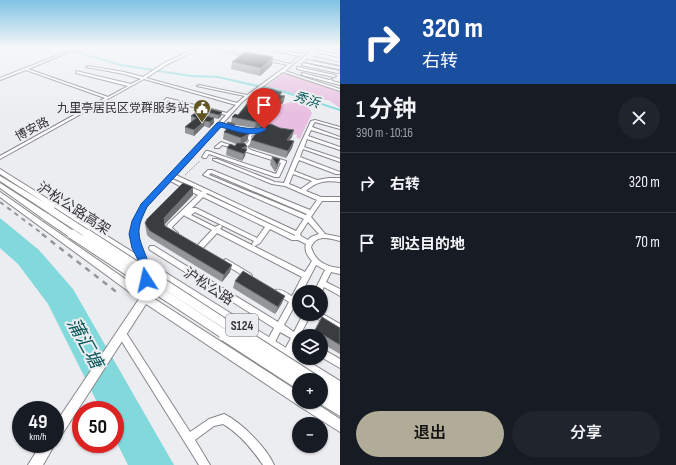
<!DOCTYPE html>
<html lang="zh">
<meta charset="utf-8">
<style>
:root{--surface:#171b24;--page:#20242c;--text:#f1f3f6;--muted:#9ea1a6;--line:#363941;--accent:#b0ac97}
body{margin:0;font-family:"Sofia Sans Condensed","Noto Sans SC",sans-serif;background:var(--page);color:var(--text);height:100vh;display:flex;flex-direction:column;font-size:15px;white-space:nowrap}
*{box-sizing:border-box;margin:0}
p{font-size:13px;color:var(--muted)}
.icon{flex:none;width:22px;height:22px;fill:none;stroke:currentColor;stroke-width:2;stroke-linecap:round;stroke-linejoin:round}
.map{position:relative;flex:1;overflow:hidden}
.panel{display:flex;flex-direction:column;background:var(--surface);width:336px}
.panel>*{flex:none}
.top-card{background:#1a4fa0;color:#fff;overflow:hidden}
.tools{position:absolute;left:292px;top:285px;display:grid;gap:8px}
.tools a{display:grid;place-items:center;width:36px;height:36px;border-radius:50%;background:var(--surface);box-shadow:0 1px 3px #0004;font-size:20px}
.speed{position:absolute;left:12px;top:401px;display:flex;gap:8px;font-size:20px;font-weight:700;text-align:center}
.speed>*{display:grid;place-content:center;width:52px;height:52px;border-radius:50%;background:var(--surface);box-shadow:0 1px 3px #0004;line-height:1}
.speed small{font-size:10px;font-weight:400}
.speed .limit{border:6px solid #d22;background:#fff;color:#111}
.pin{position:absolute;display:grid;place-items:center;width:34px;height:34px;color:#fff;margin:-41px -17px;border-radius:50% 50% 50% 0;rotate:-45deg;box-shadow:0 0 4px #0007}
.pin .icon{rotate:45deg}
.me{position:absolute;width:44px;margin:-22px;rotate:350deg;stroke-linejoin:round;filter:drop-shadow(0 0 3px #0008)}
.turn{display:flex;align-items:center;gap:14px;height:84px;padding:0 16px;font-size:18px}
.turn .icon{width:52px;height:52px;stroke-width:2.5}
.turn b{display:block;font-size:28px;line-height:34px}
.round{display:grid;place-items:center;flex:none;width:42px;height:42px;border-radius:21px;background:var(--page)}
.overview{display:flex;align-items:center;justify-content:space-between;height:68px;padding:0 16px}
h1{font-size:24px;font-weight:600;line-height:30px}
.button{display:flex;gap:8px;margin-top:auto;padding:8px 16px}
.button a{flex:1;height:46px;border-radius:24px;background:var(--accent);color:#111;font-size:16px;font-weight:600;line-height:46px;text-align:center}
.button a+a{background:var(--page);color:var(--text)}
ul{padding:0;list-style:none}
li{display:flex;align-items:center;gap:12px;height:60px;padding:0 16px;border-top:1px solid var(--line)}
li div{flex:1}
li b{display:block;font-size:15px}
li em{font-style:normal}
main{display:flex;flex:1;min-height:0}
.map>svg:first-child{display:block}
.green{fill:#e9bfe1}
.water{fill:#82d9dc}
.lines{fill:none;stroke-linecap:round;stroke-linejoin:round}
.canal{fill:#82d9dc;fill-rule:evenodd}
.minor-casing{stroke:#85878a;stroke-width:2}
.major-casing{stroke:#85878a;stroke-width:2}
.path{stroke:#909194;stroke-width:1;stroke-dasharray:1.5 1;stroke-linecap:butt}
.minor{fill:#fff;fill-rule:evenodd}
.major{fill:#fff;fill-rule:evenodd}
.rail-far1{stroke:#969699;stroke-width:2;stroke-dasharray:4.5 4.5;stroke-linecap:butt}
.rail{stroke:#969699;stroke-width:2.5;stroke-dasharray:5.5 5.5;stroke-linecap:butt}
.major-bridge-far2-casing{stroke:#85878a;stroke-width:9;stroke-linecap:butt}
.major-bridge-far1-casing{stroke:#85878a;stroke-width:11;stroke-linecap:butt}
.major-bridge-casing{stroke:#85878a;stroke-width:14;stroke-linecap:butt}
.major-bridge-far2{stroke:#fff;stroke-width:7}
.major-bridge-far1{stroke:#fff;stroke-width:9}
.major-bridge{stroke:#fff;stroke-width:12}
.wall{fill:#939598}
.shaded-wall{fill:#6f7274}
.building{fill:#3a3d3f;stroke:#6f7274}
.route{fill:#1a73e8;stroke:#114b97}
.labels{text-anchor:middle;stroke-width:4;stroke-linejoin:round;paint-order:stroke}
.far-poi-label{font-size:12px;fill:#333335;stroke:#ecedf1;text-anchor:end}
.far-street-label{font-size:12px;fill:#333335;stroke:#ecedf1}
.far-water-label{font-size:13px;font-style:italic;fill:#07585a;stroke:#ecedf1}
.shield{fill:#ecedf1;stroke:#6a6b6d;stroke-width:1}
.shield-label{font-size:13px;font-weight:bold;fill:#333335}
.street-label{font-size:14px;fill:#333335;stroke:#ecedf1}
.near-water-label{font-size:18px;font-style:italic;fill:#07585a;stroke:#ecedf1}
</style>
<main>
<div class="map">
<svg width="340" height="465" viewBox="0 0 340 465">
<rect width="100%" height="100%" fill="#ecedf1"/>
<g class="green">
<polygon points="283,74 289,74 340,92 340,108 330,101 323,99 307,97 267,86"/>
<path d="M291 102C300 103 308 105 312 113L300 139 296 137 297 134 289 136 268 127 269 120 281 105Z"/>
</g>
<polygon class="water" points="0,218 39,250 73,289 174,465 128,465 115,439 115,410 101,410 48,304 18,264 0,248"/>
<g class="lines">
<polygon class="canal" points="59,48 64,48 121,64 191,75 218,76 286,91 340,109 340,111 284,93 218,78 191,77 121,66"/>
<defs>
<g id="minor">
<path d="M76 48H79L28 69 108 97 128 86 76 73V71L131 84 141 79 124 74 86 67 88 66 124 72 143 77 164 63 197 48H200L166 65 146 78 237 103 245 96 197 86 199 85 247 95 288 65 264 60V58L290 64 300 56 276 51 275 49 277 48H280L278 50 302 54 309 48H312L285 71 340 89V91L283 72 243 101 176 175 296 231 304 219 203 175 208 170H212L310 210 317 200 285 186 272 184 213 160V159H217L275 182 284 183 299 147 311 121 315 120 340 127V129L315 122 314 123 312 127 340 137V139L311 130 308 136 340 147V150L307 139 304 147 340 159V162L303 149 300 157 340 172V174H336L299 160 294 171 317 180 329 178H340V182C327 180 316 181 306 191L321 197H340V201H322L311 217 325 234 340 237V241C329 238 316 234 311 247 315 261 326 267 340 268V274L331 272 326 282 340 289V296L324 287 321 293V292H314L325 270 316 265 302 292H299V297L298 300H299V307L295 305 284 325 294 332 303 314H311L300 335 301 336H299V343L297 342 290 356 287 357 284 356 283 353 291 338 280 332 273 346 270 347 267 346 266 343 274 328 150 250 149 248 150 246H154L278 322 289 302 276 294 274 292 276 290C281 288 287 294 292 296L302 277 217 233 202 249H198L197 247 198 245 212 230 185 216 184 215 173 226 172 228 178 233 177 235C173 236 168 232 166 229L168 224 198 195 170 181C162 190 153 197 147 206 133 225 138 243 147 262L146 264 144 265 142 264C130 241 129 228 142 205L226 115 190 106 183 112 160 106V104L167 98 227 113 236 105 144 79 0 159V156L105 98 26 70 0 80V78ZM168 100 187 105 182 110 164 105ZM211 173 307 214 306 215 209 175ZM293 174 312 181 301 189 289 184ZM173 178 202 191V192L172 179ZM207 193 295 235V236L206 194ZM203 197 265 227 257 238 196 208H192L190 210ZM195 212 254 241 252 244 253 246H255L260 243 270 229 292 240H298L306 244C304 250 308 257 312 261L305 272 220 229 222 227 221 225H219L215 227 191 215ZM308 222 319 234 311 237 308 240 301 236 300 234Z"/>
<polygon points="209,48 214,48 249,56 248,57"/>
<polygon points="330,48 340,49 340,51 330,49"/>
<polygon points="317,50 340,55 340,57 316,52"/>
<polygon points="314,57 340,63 340,65 314,59"/>
<polygon points="307,60 340,67 340,69 306,62"/>
<polygon points="303,63 338,71 340,72 338,73 302,65"/>
<polygon points="298,67 334,75 336,76 334,77 297,69 297,67"/>
<polygon points="303,73 329,80 332,79 332,81 340,83 340,85 302,75 302,73"/>
<path d="M264 128H265V130L256 132V134L251 136 253 141 247 147 251 150 286 161V162L279 177H275L209 154 206 158H204L202 157 206 151H208L276 174 281 163 247 152 243 149H237L222 145 219 148H215V147L221 142C231 145 241 151 249 141L247 137 242 133 244 130H255Z"/>
<polygon points="226,259 251,274 252,276 251,278 249,279 247,278 224,264 223,262 224,260"/>
<polygon points="321,313 340,324 340,332 313,316 312,314 321,314"/>
<path d="M122 330 125 331 190 432 209 419 224 414C241 422 267 448 274 465H263C252 449 240 434 223 424L214 426 195 440 210 465H199L119 337 118 334 119 331Z"/>
<polygon points="321,348 340,359 340,368 321,357"/>
</g>
<g id="major">
<polygon points="0,169 299,356 299,358 303,358 340,381 340,416 317,402 321,402 321,380 317,380 55,210 55,213 49,213 0,181 0,176 45,203 0,174"/>
<polygon points="0,183 48,214 49,216 48,218 42,218 0,188"/>
<polygon points="0,192 141,290 143,274 146,273 149,274 151,277 150,296 299,392 299,402 314,402 340,419 340,432 299,406 146,304 59,439 55,441 55,424 139,299 0,197"/>
<polygon points="55,443 55,444 43,465 28,465 41,444 55,444"/>
</g>
</defs>
<use href="#minor" class="minor-casing"/>
<use href="#major" class="major-casing"/>
<polyline class="path" points="185,175 200,161"/>
<use href="#minor" class="minor"/>
<use href="#major" class="major"/>
<polyline class="rail-far1" points="0,202 44,235"/>
<polyline class="rail" points="42,234 119,294"/>
<defs>
<g id="major-bridge-far2">
<polyline points="52,211 89,235"/>
<polyline points="45,216 73,235"/>
</g>
<g id="major-bridge-far1">
<polyline points="72,234 227,336"/>
<polyline points="87,234 244,336"/>
</g>
<g id="major-bridge">
<polyline points="225,335 299,383"/>
<polyline points="243,335 313,380"/>
</g>
</defs>
<use href="#major-bridge-far2" class="major-bridge-far2-casing"/>
<use href="#major-bridge-far1" class="major-bridge-far1-casing"/>
<use href="#major-bridge" class="major-bridge-casing"/>
<use href="#major-bridge-far2" class="major-bridge-far2"/>
<use href="#major-bridge-far1" class="major-bridge-far1"/>
<use href="#major-bridge" class="major-bridge"/>
</g>
<g class="wall">
<polygon points="273,57 272,65 260,76 231,69 232,62"/>
<polygon points="281,96 285,96 283,103 279,106 267,125 292,137 289,140 294,141 292,148 286,158 249,147 251,140 261,127 255,128 235,125 235,127 247,141 242,143 246,149 245,156 242,161 226,155 227,148 235,146 236,144 223,139 224,132 226,130 227,123 231,123 232,117 238,115 256,100"/>
<polygon points="199,110 222,112 221,116 218,119 214,118 214,123 209,128 204,126 194,136 185,133 185,127 191,122 191,116 199,114"/>
<polygon points="272,157 280,159 275,172 270,164"/>
<polygon points="193,187 193,195 165,224 165,226 230,272 222,282 150,238 147,235 146,230 145,223"/>
<polygon points="235,281 282,303 275,314 233,288"/>
<polygon points="322,317 340,328 340,354 321,343 321,336 311,336 318,324"/>
</g>
<g class="shaded-wall">
<polygon points="273,57 272,65 260,76 261,68"/>
<polygon points="285,96 283,103 279,106 266,126 255,128 256,122"/>
<polygon points="222,112 221,116 218,119 219,115"/>
<polygon points="214,118 214,123 209,128 210,122"/>
<polygon points="205,121 204,126 194,136 194,130"/>
<polygon points="294,130 292,137 285,147 287,140"/>
<polygon points="249,134 247,141 240,145 241,138"/>
<polygon points="294,141 292,148 286,158 288,151"/>
<polygon points="247,146 245,156 242,161 244,154 242,148"/>
<polygon points="280,159 278,166 275,172 277,165"/>
<polygon points="193,187 193,195 164,225 164,218"/>
<polygon points="232,265 230,272 222,282 224,275"/>
<polygon points="285,296 282,303 275,314 278,307"/>
</g>
<g class="building">
<polygon points="245,52 273,57 261,68 232,62"/>
<polygon points="271,89 282,92 280,95 285,96 280,100 268,119 256,122 232,117 235,114 238,115 251,99 256,100 266,90"/>
<polygon points="203,107 222,112 219,115 199,110"/>
<polygon points="195,113 214,118 210,122 205,121 194,130 185,127 196,118 191,116"/>
<polygon points="228,122 235,124 234,125 227,123"/>
<polygon points="271,124 280,128 294,130 287,140 294,141 288,151 251,140 262,126"/>
<polygon points="229,126 247,131 249,134 241,138 224,132"/>
<polygon points="237,143 244,143 247,146 242,148 247,149 244,154 227,148 230,144 235,146"/>
<polygon points="272,157 280,159 277,165"/>
<polygon points="183,183 193,187 164,218 165,226 232,265 224,275 150,231 147,227 145,223 147,219"/>
<polygon points="243,271 285,296 278,307 235,281"/>
<polygon points="322,317 340,328 340,345 315,330"/>
</g>
<linearGradient id="sky" x2="0" y2="1"><stop stop-color="#7fc3e3"/><stop offset="0.42" stop-color="#f6f7f9"/><stop offset="1" stop-color="#f6f7f9" stop-opacity="0"/></linearGradient>
<rect width="340" height="113" fill="url(#sky)"/>
<path class="route" d="M220 122C235 126 248 131 264 127L267 129C254 139 235 131 221 127L147 207C143 216 138 225 139 234 140 248 156 270 150 283L146 284 143 283 139 262 132 248 129 234 132 221 141 204 217 123Z"/>
<defs>
<symbol id="civic-pin" viewBox="-11 -11 22 30"><path d="M0 17L-7.5 6A9.5 9.5 0 1 1 7.5 6Z" fill="#605522" stroke="#ecedf1"/><path d="M-.6-6.5H3V-4.5H.6V-3L4-1V1h2V6H-6V1h2V-1L-.6-3ZM-1.2 2.5V6h2.4V2.5Z" fill="#fff"/></symbol>
</defs>
<g fill-rule="evenodd">
<use href="#civic-pin" x="192" y="98" width="20" height="27"/>
</g>
<g class="labels">
<g class="far-poi-label">
<text x="189" y="112">九里亭居民区党群服务站</text>
</g>
<g class="far-street-label">
<text transform="translate(32 129) rotate(-28)" y="4">博安路</text>
</g>
<g class="far-water-label">
<text transform="translate(307 99) rotate(18)" y="5">秀浜</text>
</g>
<rect class="shield" x="226" y="314" width="32" height="22" rx="3"/>
<g class="shield-label">
<text x="242" y="330">S124</text>
</g>
<g class="street-label">
<text transform="translate(74 208) rotate(33)" y="5">沪松公路高架</text>
<text transform="translate(209 286) rotate(33)" y="5">沪松公路</text>
</g>
<g class="near-water-label">
<text transform="translate(85 343) rotate(61)" y="6">蒲汇塘</text>
</g>
</g>
</svg>
<div class="tools">
<a><svg class="icon" aria-label="search" viewBox="0 0 24 24"><circle cx="10" cy="10" r="6"/><path d="M15 15l6 6"/></svg></a>
<a><svg class="icon" aria-label="layers" viewBox="0 0 24 24"><path d="M12 4l9 5-9 5-9-5zM3 14l9 5 9-5"/></svg></a>
<a>+</a>
<a>−</a>
</div>
<div class="speed"><div>49<small>km/h</small></div><div class="limit">50</div></div>
<div class="pin" style="left:264px;top:129px;background:#d93025"><svg class="icon" aria-label="arrive" viewBox="0 0 24 24"><path d="M6 21V4h12l-3 4 3 4H6"/></svg></div>
<svg class="me" style="left:146px;top:280px" viewBox="-20 -20 40 40"><circle r="19" fill="#fff"/><path d="M0-13L10 11 0 6-10 11z" fill="#1a73e8"/></svg>
</div>
<section class="panel">
<div class="top-card">
<div class="turn"><svg class="icon" aria-label="right" viewBox="0 0 24 24"><path d="M7 20v-9h11M14 6l5 5-5 5"/></svg><div><b>320 m</b>右转</div></div>
</div>
<div class="overview"><div><h1>1 分钟</h1><p>390 m · 10:16</p></div><a class="round"><svg class="icon" aria-label="close" viewBox="0 0 24 24"><path d="M6 6l12 12M18 6L6 18"/></svg></a></div>
<ul>
<li><svg class="icon" aria-label="right" viewBox="0 0 24 24"><path d="M7 20v-9h11M14 6l5 5-5 5"/></svg><div><b>右转</b></div><em>320 m</em></li>
<li><svg class="icon" aria-label="arrive" viewBox="0 0 24 24"><path d="M6 21V4h12l-3 4 3 4H6"/></svg><div><b>到达目的地</b></div><em>70 m</em></li>
</ul>
<div class="button"><a>退出</a><a>分享</a></div>
</section>
</main>
